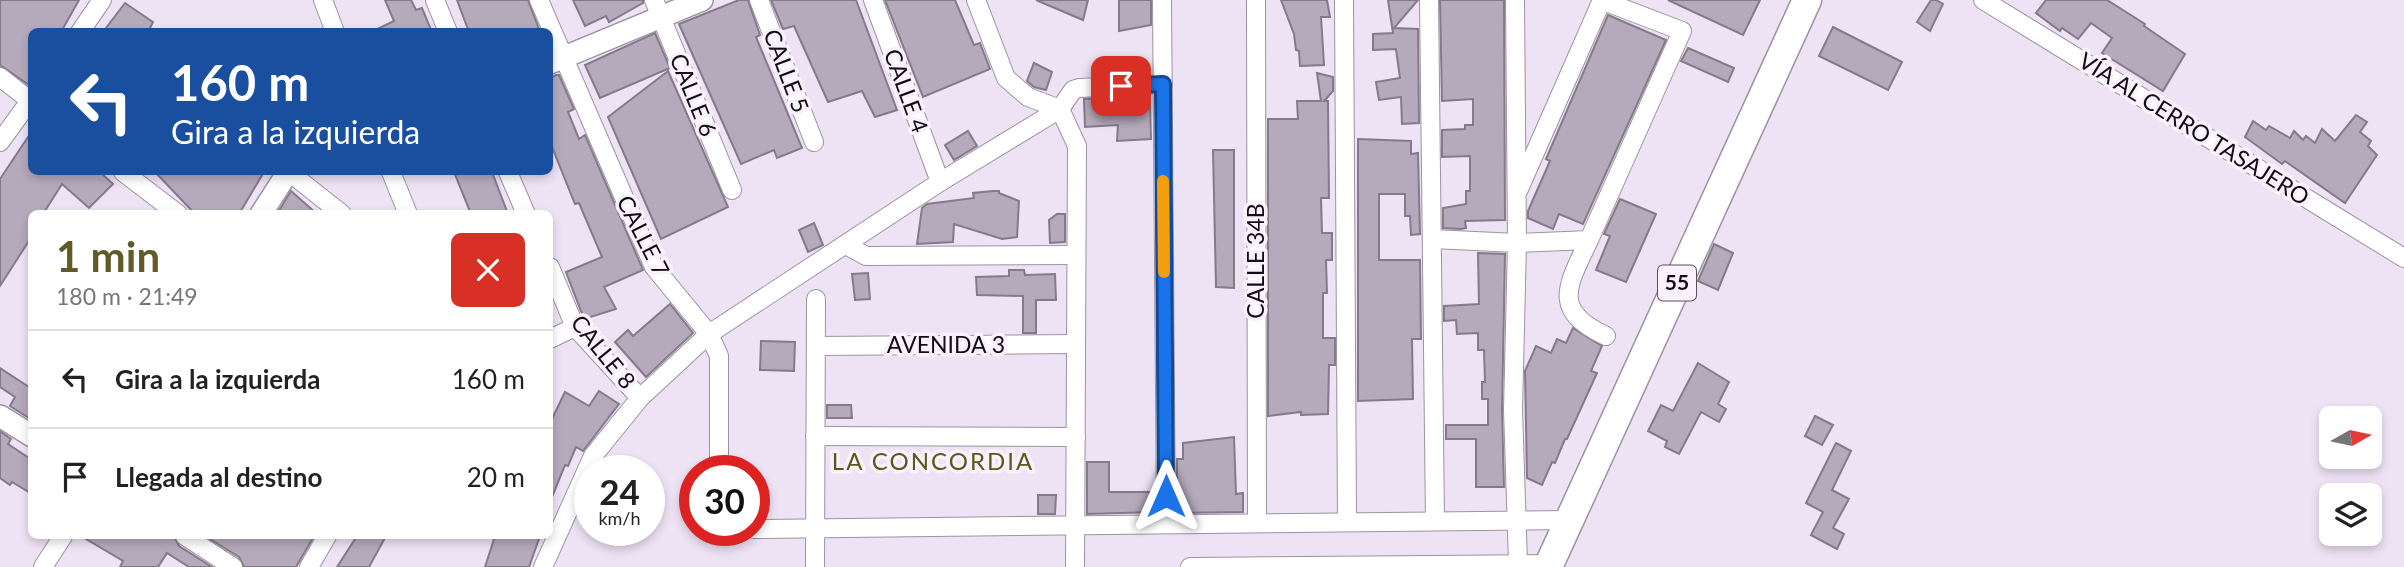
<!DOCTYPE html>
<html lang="es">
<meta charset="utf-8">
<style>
:root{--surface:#fff;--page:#f2f2f2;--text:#222;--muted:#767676;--line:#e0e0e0;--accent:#615b28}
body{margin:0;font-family:Lato,sans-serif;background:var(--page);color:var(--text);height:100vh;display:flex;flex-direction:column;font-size:26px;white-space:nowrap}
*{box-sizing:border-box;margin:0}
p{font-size:23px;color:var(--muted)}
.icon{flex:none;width:38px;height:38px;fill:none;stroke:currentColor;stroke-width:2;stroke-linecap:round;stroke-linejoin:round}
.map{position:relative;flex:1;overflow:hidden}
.side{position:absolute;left:28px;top:210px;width:525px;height:329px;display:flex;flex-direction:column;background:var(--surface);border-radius:10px;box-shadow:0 4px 10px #0003}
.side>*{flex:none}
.hud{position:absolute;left:28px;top:28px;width:525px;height:147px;border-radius:10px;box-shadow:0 4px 10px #0003;background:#1a4fa0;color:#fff;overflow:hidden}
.needle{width:46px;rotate:81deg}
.tools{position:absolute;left:2319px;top:406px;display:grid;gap:14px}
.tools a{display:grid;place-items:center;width:63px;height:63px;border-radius:10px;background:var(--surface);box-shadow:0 4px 10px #0003;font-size:35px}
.speed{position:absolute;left:574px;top:455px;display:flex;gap:14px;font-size:35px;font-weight:700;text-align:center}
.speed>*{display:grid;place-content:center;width:91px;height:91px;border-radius:50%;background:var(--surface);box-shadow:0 4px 10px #0003;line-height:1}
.speed small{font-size:18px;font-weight:400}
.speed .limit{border:10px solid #d22;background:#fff;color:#111}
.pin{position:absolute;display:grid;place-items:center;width:60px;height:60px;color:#fff;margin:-30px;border-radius:14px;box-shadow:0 4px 10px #0006}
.me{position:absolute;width:77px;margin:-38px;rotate:0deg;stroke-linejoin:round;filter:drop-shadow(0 0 5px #0008)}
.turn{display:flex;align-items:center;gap:24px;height:147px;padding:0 28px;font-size:32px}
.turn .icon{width:91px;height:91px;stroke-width:2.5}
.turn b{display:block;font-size:49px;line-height:60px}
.round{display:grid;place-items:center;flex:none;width:74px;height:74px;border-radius:10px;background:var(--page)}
.headline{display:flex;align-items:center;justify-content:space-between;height:119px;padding:0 28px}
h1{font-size:42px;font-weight:700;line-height:52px;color:var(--accent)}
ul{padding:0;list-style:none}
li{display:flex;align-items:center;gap:21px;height:98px;padding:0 28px;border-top:2px solid var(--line)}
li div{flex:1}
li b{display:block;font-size:26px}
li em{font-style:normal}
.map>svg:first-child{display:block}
.building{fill:#b5aabb;stroke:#847a8a;stroke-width:2}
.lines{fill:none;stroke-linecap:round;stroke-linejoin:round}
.minor-casing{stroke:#9d92a3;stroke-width:20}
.tertiary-casing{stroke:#9d92a3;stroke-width:24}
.trunk-casing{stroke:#9d92a3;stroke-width:31}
.minor{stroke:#fff;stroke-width:18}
.tertiary{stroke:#fff;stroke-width:21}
.trunk{stroke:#fff;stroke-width:28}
.route-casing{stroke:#114b97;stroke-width:18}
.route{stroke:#1a73e8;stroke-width:12}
.slow{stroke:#f59e0b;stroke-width:12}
.labels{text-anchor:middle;stroke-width:7;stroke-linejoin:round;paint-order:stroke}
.shield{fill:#f9f2fd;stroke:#575259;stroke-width:2}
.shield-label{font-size:21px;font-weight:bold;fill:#110d13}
.street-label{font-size:23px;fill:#110d13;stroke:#f9f2fd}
.neighbourhood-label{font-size:24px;letter-spacing:2px;fill:#5e571b;stroke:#f9f2fd}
</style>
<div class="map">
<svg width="2404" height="567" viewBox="0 0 2404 567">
<rect width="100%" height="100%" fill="#eee3f5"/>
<g class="building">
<polygon points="0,0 79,0 61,32 32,32 32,87 0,65"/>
<polygon points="385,0 411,0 416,10 422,8 432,32 371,32 394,21"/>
<polygon points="457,0 528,0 540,32 469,32"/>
<polygon points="573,0 643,0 643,3 609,22 606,16 585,26"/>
<polygon points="739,0 748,0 760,35 756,37 802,148 777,158 774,150 741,164 679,24"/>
<polygon points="771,0 856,0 897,110 875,117 862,91 828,102 794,26 783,29"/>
<polygon points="885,0 955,0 974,45 980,43 990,69 923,97"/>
<polygon points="1036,0 1088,0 1083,20"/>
<polygon points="1119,0 1151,0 1151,25 1119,31"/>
<polygon points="1281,0 1327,0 1330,17 1321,17 1324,65 1300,66 1299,51 1296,50 1294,34"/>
<polygon points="1388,0 1418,0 1394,28 1418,29 1419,123 1402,124 1401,97 1379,100 1376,82 1400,78 1396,49 1373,50 1373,34 1393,33"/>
<polygon points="1440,0 1504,0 1505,220 1465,221 1466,228 1461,229 1443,228 1443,208 1466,204 1466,191 1470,191 1470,156 1442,157 1442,130 1465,129 1465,125 1473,125 1473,99 1442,101"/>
<polygon points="1668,0 1760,0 1743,35"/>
<polygon points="1931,0 1936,0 1943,4 1930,31 1917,22"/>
<polygon points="2046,0 2107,0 2145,24 2144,26 2185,54 2163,91 2102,53 2112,38 2091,23 2078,39 2062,28 2060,31 2036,13"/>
<polygon points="125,3 153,22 148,32 103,32"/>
<polygon points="1608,15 1666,40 1583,224 1559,214 1553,229 1528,218 1528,211 1550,161 1546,159"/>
<polygon points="1833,27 1902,62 1888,90 1819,56"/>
<polygon points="655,33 670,68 600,98 585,65"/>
<polygon points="1688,48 1734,68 1728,82 1681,61"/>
<polygon points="1034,63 1052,72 1046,90 1034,87 1027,81"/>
<polygon points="668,71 728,207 661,239 608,117"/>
<polygon points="1317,73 1333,77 1333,91 1324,101 1328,101 1329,198 1321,198 1322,233 1332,233 1332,260 1326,260 1327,293 1323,293 1323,338 1335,338 1335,365 1329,365 1328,414 1301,415 1301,412 1268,416 1268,119 1298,119 1297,101 1321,101"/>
<polygon points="556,75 559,75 574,109 568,112 579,139 585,135 643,270 604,287 616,309 584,319 566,272 602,257 579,203 575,204 550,142 550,78"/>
<polygon points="1119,97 1118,106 1150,103 1151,139 1117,141 1118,125 1085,127 1084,99"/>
<polygon points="2356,115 2367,122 2360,132 2371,141 2368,146 2377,155 2345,203 2285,161 2282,164 2245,137 2253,121 2266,130 2269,126 2290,138 2294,131 2303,140 2306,136 2315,143 2322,129 2335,141"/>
<polygon points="32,131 32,172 100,172 113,184 89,208 62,184 43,214 32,214 32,236 0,286 0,179"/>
<polygon points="968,131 977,146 954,160 945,145"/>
<polygon points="1358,139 1411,141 1411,154 1418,153 1420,234 1411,235 1410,216 1405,216 1405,194 1379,194 1379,260 1420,260 1421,339 1412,339 1413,399 1358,401"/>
<polygon points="1213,150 1234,150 1234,288 1216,287"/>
<polygon points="155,172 264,172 239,214 195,214"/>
<polygon points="454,172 492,172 508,214 471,214"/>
<polygon points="291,191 317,214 277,214"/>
<polygon points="993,191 999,191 999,193 1019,201 1017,237 1002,239 954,224 953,242 917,244 922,208 927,204 974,198 973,193"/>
<polygon points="1620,199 1656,214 1626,282 1596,270 1610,236 1604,234"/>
<polygon points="1057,214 1065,214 1065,242 1050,243 1049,220"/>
<polygon points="814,223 823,245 808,252 799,230"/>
<polygon points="1714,244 1733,253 1718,290 1698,281"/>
<polygon points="1478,253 1505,254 1502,410 1504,487 1476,487 1476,439 1446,439 1446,425 1488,425 1488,399 1482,399 1482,382 1485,382 1484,350 1478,350 1478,333 1457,334 1456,320 1444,321 1444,306 1479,304"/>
<polygon points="1009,270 1024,270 1025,275 1055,274 1056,300 1036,300 1036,333 1023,333 1023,296 977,295 976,277 1009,276"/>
<polygon points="868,273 870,299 855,300 852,274"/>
<polygon points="670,304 693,333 646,377 615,342 628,330 633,336"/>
<polygon points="1573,328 1602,346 1591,371 1597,373 1567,439 1565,439 1555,463 1552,462 1542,485 1527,478 1525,371 1536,346 1551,353 1557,339 1566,343"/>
<polygon points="761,341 795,342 794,371 760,370"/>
<polygon points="1698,363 1729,382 1718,404 1726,409 1719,422 1701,412 1679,454 1665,447 1667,441 1648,431 1661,405 1673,411"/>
<polygon points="0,368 32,389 32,420 10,406 15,397 0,387"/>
<polygon points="599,391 619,404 583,451 576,447 568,466 565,465 550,502 550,423 565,392 589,406"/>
<polygon points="827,405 851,405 852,418 827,418"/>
<polygon points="1815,416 1833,425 1822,445 1805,436"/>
<polygon points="0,431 11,439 8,444 32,460 32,494 12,482 10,485 0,478"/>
<polygon points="1234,437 1236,494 1243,493 1243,512 1177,513 1177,459 1183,459 1183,443"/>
<polygon points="1836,443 1851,451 1832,490 1849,499 1833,528 1844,534 1837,549 1811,535 1823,512 1806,503"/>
<polygon points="1087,462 1109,462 1109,492 1154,492 1155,512 1087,514"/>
<polygon points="1038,495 1056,495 1055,514 1038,514"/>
<polygon points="81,536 174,536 179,546 212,567 189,567 167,553 158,567 120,567 123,561"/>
<polygon points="205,536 314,536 296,567 244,567 239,557"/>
<polygon points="357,536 386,536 369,567 337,567"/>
<polygon points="495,536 540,536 529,567 485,567"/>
</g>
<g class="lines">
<defs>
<g id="minor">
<polyline points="323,0 335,32"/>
<polyline points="435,0 448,32"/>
<polyline points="539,0 654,267 709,334 719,356 719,471"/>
<polyline points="654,0 732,190"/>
<polyline points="759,0 814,142"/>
<polyline points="873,0 940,182"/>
<polyline points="976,0 1006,78 1028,97 1060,109 1077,146 1075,567"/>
<polyline points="1162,0 1166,524"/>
<polyline points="1256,0 1257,523"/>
<polyline points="1344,0 1347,521"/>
<polyline points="1429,0 1435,521"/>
<polyline points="1515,0 1517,243 1513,410 1518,563"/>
<polyline points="1983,0 2404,258"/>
<polyline points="80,32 102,0"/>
<polyline points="0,77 32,102"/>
<polyline points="0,142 32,98"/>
<polyline points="123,172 178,214"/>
<polyline points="289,172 342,214"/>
<polyline points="391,172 408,214"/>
<polyline points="508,172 526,214"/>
<polyline points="1519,189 1602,0"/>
<polyline points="1432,239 1517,243 1589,240 1682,31 1601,0"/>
<path d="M1589 240C1568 285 1550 310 1606 336"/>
<polyline points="846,245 866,256 1076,255"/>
<polyline points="550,267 575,327 640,398"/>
<polyline points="550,339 575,327"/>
<polyline points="816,346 1076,344"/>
<polyline points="815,436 1076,437"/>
<polyline points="754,529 1569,520"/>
<polyline points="185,536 233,567"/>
<polyline points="43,567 63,536"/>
<polyline points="309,567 327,536"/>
<polyline points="543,567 593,456 640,398 709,334 940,182 1060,109 1073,90 1079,88 1163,84"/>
<polyline points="815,567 816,299"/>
<polyline points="1190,567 1549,564"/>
</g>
<g id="tertiary">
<polyline points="550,63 702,0"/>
<polyline points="261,214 288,172"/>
<polyline points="0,416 32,436"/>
</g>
<polyline id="trunk" points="1548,567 1807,0"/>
</defs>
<use href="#minor" class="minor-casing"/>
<use href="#tertiary" class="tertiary-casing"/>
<use href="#trunk" class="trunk-casing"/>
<use href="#minor" class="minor"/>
<use href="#tertiary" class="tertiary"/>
<use href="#trunk" class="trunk"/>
</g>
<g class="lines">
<defs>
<polyline id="route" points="1121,86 1163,84 1166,496"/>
</defs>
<use href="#route" class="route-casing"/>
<use href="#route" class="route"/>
<polyline class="slow" points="1163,181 1164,272"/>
</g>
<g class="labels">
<rect class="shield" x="1658" y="265.5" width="38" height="35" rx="5"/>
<g class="shield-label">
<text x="1677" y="290">55</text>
</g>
<g class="street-label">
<text transform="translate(786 71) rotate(69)" y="8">CALLE 5</text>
<text transform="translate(906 91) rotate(70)" y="8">CALLE 4</text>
<text transform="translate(693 95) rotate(68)" y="8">CALLE 6</text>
<text transform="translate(2194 129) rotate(32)" y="8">VÍA AL CERRO TASAJERO</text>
<text transform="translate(643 236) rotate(63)" y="8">CALLE 7</text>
<text transform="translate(1256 261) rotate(-90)" y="8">CALLE 34B</text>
<text x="946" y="353">AVENIDA 3</text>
<text transform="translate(603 352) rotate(51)" y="8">CALLE 8</text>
</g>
<g class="neighbourhood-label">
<text x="933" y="470">LA CONCORDIA</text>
</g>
</g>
</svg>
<div class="tools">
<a><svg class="needle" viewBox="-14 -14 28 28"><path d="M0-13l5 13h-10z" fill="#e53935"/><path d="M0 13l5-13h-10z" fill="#767676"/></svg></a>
<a><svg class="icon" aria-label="layers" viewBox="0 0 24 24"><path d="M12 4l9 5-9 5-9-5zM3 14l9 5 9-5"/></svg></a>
</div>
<div class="speed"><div>24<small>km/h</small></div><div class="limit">30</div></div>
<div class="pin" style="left:1121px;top:86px;background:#d93025"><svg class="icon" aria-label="arrive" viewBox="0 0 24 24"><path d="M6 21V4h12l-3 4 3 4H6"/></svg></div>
<svg class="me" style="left:1166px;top:496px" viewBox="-20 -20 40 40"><path d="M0-17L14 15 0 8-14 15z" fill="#1a73e8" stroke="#fff" stroke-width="4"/></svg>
<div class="hud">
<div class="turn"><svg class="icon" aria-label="left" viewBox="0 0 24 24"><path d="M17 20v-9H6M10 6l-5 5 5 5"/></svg><div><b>160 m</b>Gira a la izquierda</div></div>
</div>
<section class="side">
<div class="headline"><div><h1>1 min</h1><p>180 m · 21:49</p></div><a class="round" style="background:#d93025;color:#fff"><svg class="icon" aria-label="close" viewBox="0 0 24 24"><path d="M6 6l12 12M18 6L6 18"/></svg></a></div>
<ul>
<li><svg class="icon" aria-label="left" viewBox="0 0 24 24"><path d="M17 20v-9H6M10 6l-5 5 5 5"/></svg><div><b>Gira a la izquierda</b></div><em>160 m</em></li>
<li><svg class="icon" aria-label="arrive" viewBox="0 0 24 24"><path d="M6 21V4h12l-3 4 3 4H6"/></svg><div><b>Llegada al destino</b></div><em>20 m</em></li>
</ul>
</section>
</div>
